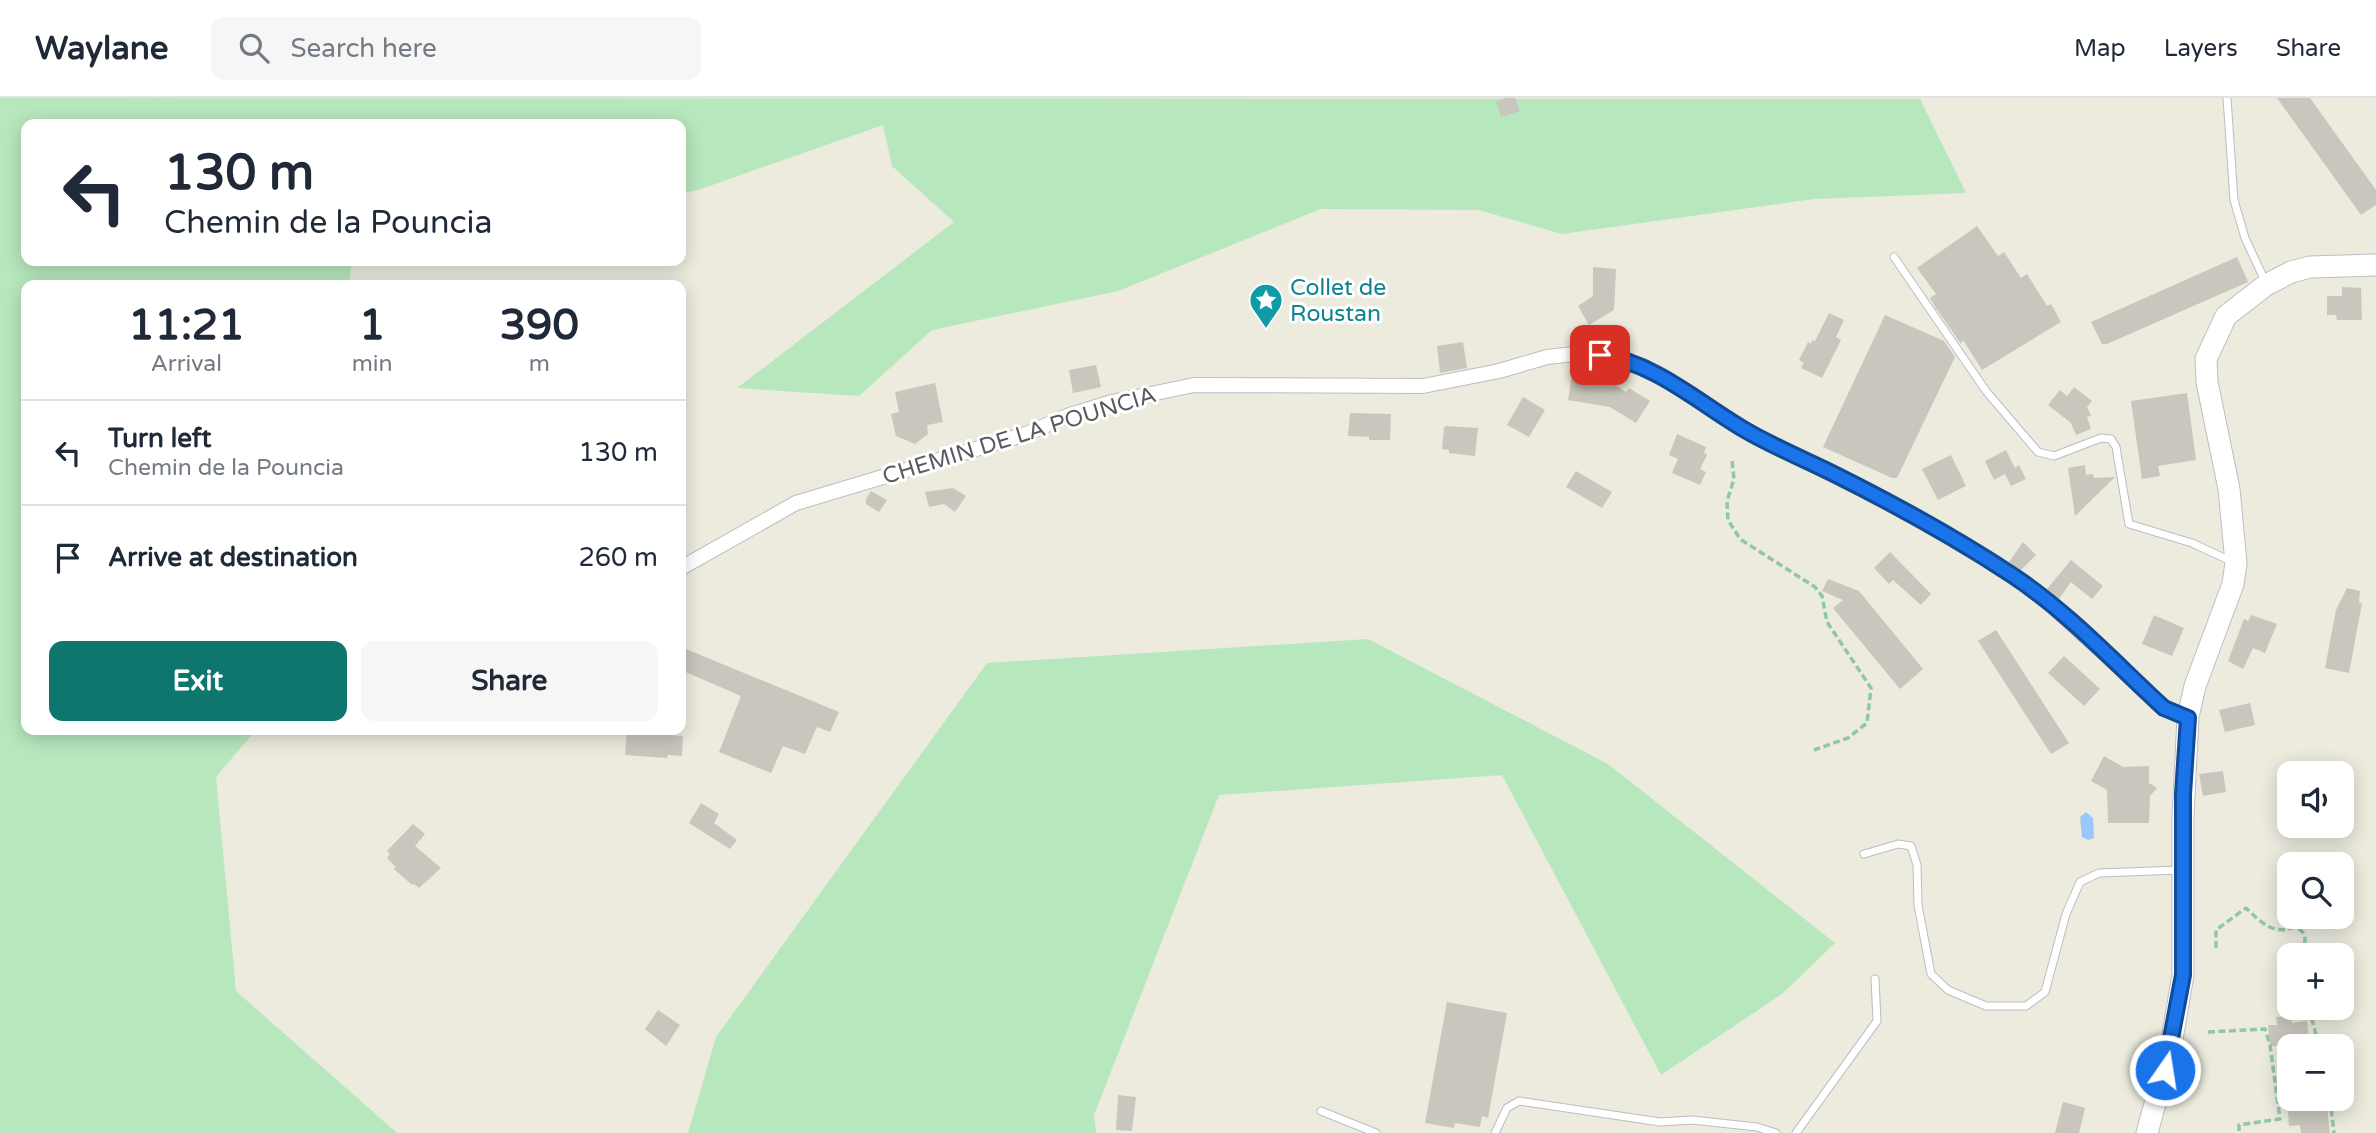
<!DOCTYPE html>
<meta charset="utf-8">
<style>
:root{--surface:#fff;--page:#f6f6f7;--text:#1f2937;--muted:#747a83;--line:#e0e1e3;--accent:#0f766e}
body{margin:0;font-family:"Varela Round",sans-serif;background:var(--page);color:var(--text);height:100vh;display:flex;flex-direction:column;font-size:26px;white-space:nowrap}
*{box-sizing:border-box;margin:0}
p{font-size:23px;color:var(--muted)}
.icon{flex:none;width:38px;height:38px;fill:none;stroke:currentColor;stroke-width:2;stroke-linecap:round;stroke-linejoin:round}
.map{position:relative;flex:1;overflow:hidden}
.side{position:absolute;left:21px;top:182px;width:665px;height:455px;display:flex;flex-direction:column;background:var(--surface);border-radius:14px;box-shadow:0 4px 18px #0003}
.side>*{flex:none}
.hud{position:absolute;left:21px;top:21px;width:665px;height:147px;border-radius:14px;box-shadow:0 4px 18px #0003;background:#fff;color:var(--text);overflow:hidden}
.fabs{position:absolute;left:2277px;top:663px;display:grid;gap:14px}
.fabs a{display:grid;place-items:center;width:77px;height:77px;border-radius:14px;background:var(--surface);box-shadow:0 4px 18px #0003;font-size:35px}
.pin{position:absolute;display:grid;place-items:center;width:60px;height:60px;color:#fff;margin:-30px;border-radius:14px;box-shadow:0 4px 10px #0006}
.me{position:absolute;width:77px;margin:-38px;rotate:13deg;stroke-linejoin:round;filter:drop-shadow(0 0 5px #0008)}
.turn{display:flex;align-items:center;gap:24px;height:147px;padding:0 28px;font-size:32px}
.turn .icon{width:91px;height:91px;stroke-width:2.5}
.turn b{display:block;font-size:49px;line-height:60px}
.eta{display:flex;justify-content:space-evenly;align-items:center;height:119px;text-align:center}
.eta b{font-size:42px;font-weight:800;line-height:49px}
.primary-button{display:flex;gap:14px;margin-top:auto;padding:14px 28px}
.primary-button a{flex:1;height:80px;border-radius:14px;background:var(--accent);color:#fff;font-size:28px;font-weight:800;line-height:80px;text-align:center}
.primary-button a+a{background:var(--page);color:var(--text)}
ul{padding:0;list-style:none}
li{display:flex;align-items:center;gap:21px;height:105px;padding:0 28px;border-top:2px solid var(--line)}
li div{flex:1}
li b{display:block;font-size:26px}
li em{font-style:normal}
header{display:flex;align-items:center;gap:42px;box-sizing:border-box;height:98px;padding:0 35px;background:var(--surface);border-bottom:2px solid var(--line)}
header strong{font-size:33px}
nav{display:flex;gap:38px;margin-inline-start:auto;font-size:24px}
.search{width:490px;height:63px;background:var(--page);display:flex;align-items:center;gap:18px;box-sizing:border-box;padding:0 24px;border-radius:14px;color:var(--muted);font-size:26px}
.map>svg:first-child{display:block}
.green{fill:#b7e7bd}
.water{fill:#9bc7ff}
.building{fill:#c9c7bd}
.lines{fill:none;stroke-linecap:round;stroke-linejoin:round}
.lane-casing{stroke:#bbbdc4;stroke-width:9}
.street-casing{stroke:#bbbdc4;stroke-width:16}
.secondary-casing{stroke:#bbbec6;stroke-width:23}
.path{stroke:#90c8a7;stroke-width:3.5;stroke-dasharray:7 3.5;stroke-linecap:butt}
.lane{stroke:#fff;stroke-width:7}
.street{stroke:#fff;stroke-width:14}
.secondary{stroke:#fff;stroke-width:21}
.route-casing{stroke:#114b97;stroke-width:18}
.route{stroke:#1a73e8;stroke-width:12}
.labels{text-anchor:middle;stroke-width:6;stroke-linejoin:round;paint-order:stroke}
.culture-label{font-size:23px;fill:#0d838f;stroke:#fff;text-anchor:start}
.street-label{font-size:23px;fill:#575a61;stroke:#fff}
</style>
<header>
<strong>Waylane</strong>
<div class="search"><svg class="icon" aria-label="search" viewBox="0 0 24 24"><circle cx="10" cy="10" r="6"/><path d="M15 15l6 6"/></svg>Search here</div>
<nav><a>Map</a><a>Layers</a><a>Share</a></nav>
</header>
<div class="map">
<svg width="2376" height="1035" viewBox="0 0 2376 1035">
<rect width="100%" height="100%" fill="#ecebde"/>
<g class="green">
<polygon points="0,0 1920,1 1966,95 1814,101 1562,136 1479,112 1321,111 1118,193 932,232 859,298 737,290 954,124 892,68 883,27 701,91 681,96 681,26 26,26 26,163 352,163 349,187 26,187 26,632 256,632 216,679 236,893 397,1035 0,1035"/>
<polygon points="1368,541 1608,666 1835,845 1782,896 1661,977 1502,677 1219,697 1094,1017 1096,1035 688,1035 716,939 987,565"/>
</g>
<polygon class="water" points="2086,714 2093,720 2094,740 2088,742 2082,739 2080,719"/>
<g class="building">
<polygon points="1506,0 1515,0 1520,13 1501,19 1496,3"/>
<polygon points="2277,0 2310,0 2376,92 2376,107 2361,117"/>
<polygon points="1977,128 1998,158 2004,154 2021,180 2027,176 2047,208 2051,206 2061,224 1982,272 1963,242 1961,246 1936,210 1930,200 1936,196 1917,170"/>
<polygon points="2237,159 2248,184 2107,246 2102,246 2091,224"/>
<polygon points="1593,169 1616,171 1614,212 1589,227 1578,208 1593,198"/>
<polygon points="2342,189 2361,190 2362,222 2337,222 2336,217 2327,217 2327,198 2342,198"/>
<polygon points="1829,215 1844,222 1836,239 1841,242 1822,280 1801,270 1804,265 1799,262 1808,244 1811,246 1812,242 1815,243"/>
<polygon points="1885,217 1944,243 1955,259 1897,380 1892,380 1823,349"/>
<polygon points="1463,244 1467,270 1440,275 1437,248"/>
<polygon points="1096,267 1101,289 1073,295 1069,272"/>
<polygon points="1572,278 1612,285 1626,294 1629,290 1650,303 1636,325 1610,309 1568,302"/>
<polygon points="935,285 943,324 927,327 928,336 915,346 896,338 891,316 899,314 895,294"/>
<polygon points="2074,289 2092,303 2087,309 2091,318 2087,319 2091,331 2076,337 2071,325 2048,307 2060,292 2067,298"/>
<polygon points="2187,295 2196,362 2158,368 2160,378 2142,381 2131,303"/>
<polygon points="1523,299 1545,312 1529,339 1507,327"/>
<polygon points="1350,315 1391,316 1390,342 1369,342 1369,339 1348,338"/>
<polygon points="1447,328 1478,330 1475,358 1449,355 1449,352 1442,351 1444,329"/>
<polygon points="1677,336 1706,349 1704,355 1707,357 1700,371 1706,374 1700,387 1672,375 1678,361 1669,357"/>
<polygon points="2006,352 2015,370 2019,367 2026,381 2011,388 2005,376 1994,382 1985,363"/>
<polygon points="1951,357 1966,388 1938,402 1922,371"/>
<polygon points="2085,367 2086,377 2093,376 2094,380 2115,379 2075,418 2068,370"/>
<polygon points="1576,373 1612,394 1602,410 1566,389"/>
<polygon points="953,390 966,398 955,414 944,406 929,409 925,394"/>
<polygon points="871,393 887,402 879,414 866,406 866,401"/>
<polygon points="2023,444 2036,457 2021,472 2009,464"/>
<polygon points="1890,454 1931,496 1921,507 1893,482 1889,486 1874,470"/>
<polygon points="2071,462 2103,488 2092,501 2071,484 2059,501 2047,491"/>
<polygon points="1828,481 1859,493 1923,571 1900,591 1833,510 1843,502 1822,493"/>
<polygon points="2347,490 2360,493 2359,505 2362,505 2349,575 2325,570 2336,512"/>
<polygon points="2154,517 2184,530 2172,558 2142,546"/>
<polygon points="2251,517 2277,526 2265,555 2253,550 2243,571 2228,563 2244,521 2248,523"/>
<polygon points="1996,532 2069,645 2051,656 1978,543"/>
<polygon points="681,549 839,614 830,634 817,629 805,656 783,648 771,675 719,654 741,598 681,572"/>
<polygon points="2064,558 2100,591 2084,608 2048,575"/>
<polygon points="2250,605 2255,627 2225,634 2219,612"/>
<polygon points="627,632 669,635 669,637 683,638 682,658 668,657 667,660 625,657"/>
<polygon points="2104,658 2123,669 2149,668 2149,685 2157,690 2150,698 2149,725 2108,725 2107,692 2091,683"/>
<polygon points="2223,673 2226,694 2203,698 2199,676"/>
<polygon points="701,705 719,716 714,725 737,742 730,751 689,725"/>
<polygon points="413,726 425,736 415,748 441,770 419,790 414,786 412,787 394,771 396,769 387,760 390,756 387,753"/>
<polygon points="1447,904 1507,915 1488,1020 1482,1018 1480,1029 1455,1025 1454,1030 1425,1025"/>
<polygon points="658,912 680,927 666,948 645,931"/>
<polygon points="2291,918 2292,925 2307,923 2310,948 2270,948 2268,927 2277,927 2276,919"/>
<polygon points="1118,997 1136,999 1132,1033 1116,1032"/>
<polygon points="2287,1001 2326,1001 2330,1035 2301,1035 2300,1027 2289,1028"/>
<polygon points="2063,1004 2085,1010 2079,1035 2055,1035"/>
</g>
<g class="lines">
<defs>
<g id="lane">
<polyline points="2227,0 2234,102 2245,140 2265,183"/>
<polyline points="1894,159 1986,293 2038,354 2054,358 2101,340 2111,341 2116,349 2129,426 2192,445 2233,464"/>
<polyline points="1864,756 1898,746 1911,748 1917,767 1918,807 1931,876 1948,892 1986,908 2026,908 2045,894 2066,816 2080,784 2099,775 2180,772"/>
<polyline points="1321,1013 1376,1035"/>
<polyline points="1495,1035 1507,1010 1519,1003 1660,1024 1692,1022 1757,1029 1776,1035"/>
<polyline points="1796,1035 1877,923 1875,881"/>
</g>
<polyline id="street" points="681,470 796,405 1026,336 1067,318 1112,304 1194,287 1423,288 1499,273 1547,259 1583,255 1617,259 1647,270 1747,333 1898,410 1982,458 2015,479 2048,504 2164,610 2188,619"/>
<polyline id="secondary" points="2147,1035 2171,947 2183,877 2183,719 2188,619 2195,588 2233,486 2236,465 2229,391 2207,284 2206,261 2226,218 2266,187 2291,174 2310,169 2376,167"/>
</defs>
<use href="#lane" class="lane-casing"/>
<use href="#street" class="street-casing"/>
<use href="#secondary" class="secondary-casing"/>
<g class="path">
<polyline points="1732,363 1734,381 1727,403 1728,422 1740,441 1815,489 1822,498 1827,524 1871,590 1867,625 1848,640 1814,652"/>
<path d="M2216 850V832L2246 810C2261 824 2273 838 2295 829 2311 836 2303 845 2303 858"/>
<polyline points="2309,910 2319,948"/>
<polyline points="2208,934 2265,931 2270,947 2280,1021 2239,1027 2239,1035"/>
<polyline points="2330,1001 2334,1035"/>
</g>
<use href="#lane" class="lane"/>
<use href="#street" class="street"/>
<use href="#secondary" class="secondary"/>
</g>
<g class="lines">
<defs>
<path id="route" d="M1600 257C1654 264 1699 305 1745 332 1774 349 1806 362 1836 377 1896 407 1956 440 2012 477 2068 514 2115 565 2164 610L2188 620 2183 696V877L2165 972"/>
</defs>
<use href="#route" class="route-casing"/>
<use href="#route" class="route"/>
</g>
<defs>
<symbol id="sight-pin" viewBox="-11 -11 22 30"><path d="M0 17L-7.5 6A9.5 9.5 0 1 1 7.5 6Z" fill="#0f9aa8" stroke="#fff"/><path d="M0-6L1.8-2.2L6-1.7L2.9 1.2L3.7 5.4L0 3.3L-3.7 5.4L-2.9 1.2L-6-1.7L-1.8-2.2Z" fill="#fff"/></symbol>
</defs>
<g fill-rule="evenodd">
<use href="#sight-pin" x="1247" y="183" width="38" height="52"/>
</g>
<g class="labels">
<g class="culture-label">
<text x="1290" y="197">Collet de<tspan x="1290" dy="26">Roustan</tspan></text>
</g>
<g class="street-label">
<text transform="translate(1019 337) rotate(-17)" y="8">CHEMIN DE LA POUNCIA</text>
</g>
</g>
</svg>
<div class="fabs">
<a><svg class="icon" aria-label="sound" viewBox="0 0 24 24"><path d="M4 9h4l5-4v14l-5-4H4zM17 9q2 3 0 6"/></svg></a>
<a><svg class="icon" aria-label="search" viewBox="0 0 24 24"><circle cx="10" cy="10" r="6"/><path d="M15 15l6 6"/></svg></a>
<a>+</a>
<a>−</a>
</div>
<div class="pin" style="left:1600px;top:257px;background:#d93025"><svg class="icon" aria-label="arrive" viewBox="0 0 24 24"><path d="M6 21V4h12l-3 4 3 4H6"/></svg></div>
<svg class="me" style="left:2165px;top:972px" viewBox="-20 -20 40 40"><circle r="17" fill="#1a73e8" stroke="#fff" stroke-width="3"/><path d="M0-11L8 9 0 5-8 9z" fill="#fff"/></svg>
<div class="hud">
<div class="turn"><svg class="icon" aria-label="left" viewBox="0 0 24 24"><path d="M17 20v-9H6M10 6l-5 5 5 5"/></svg><div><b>130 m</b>Chemin de la Pouncia</div></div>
</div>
<section class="side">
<div class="eta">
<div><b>11:21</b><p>Arrival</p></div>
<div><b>1</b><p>min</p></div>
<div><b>390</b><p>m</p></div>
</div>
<ul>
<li><svg class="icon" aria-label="left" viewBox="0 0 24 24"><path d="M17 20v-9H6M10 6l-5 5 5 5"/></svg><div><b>Turn left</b><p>Chemin de la Pouncia</p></div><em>130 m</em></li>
<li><svg class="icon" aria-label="arrive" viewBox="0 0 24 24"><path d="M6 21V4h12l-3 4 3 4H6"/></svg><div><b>Arrive at destination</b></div><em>260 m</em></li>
</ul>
<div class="primary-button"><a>Exit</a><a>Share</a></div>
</section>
</div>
